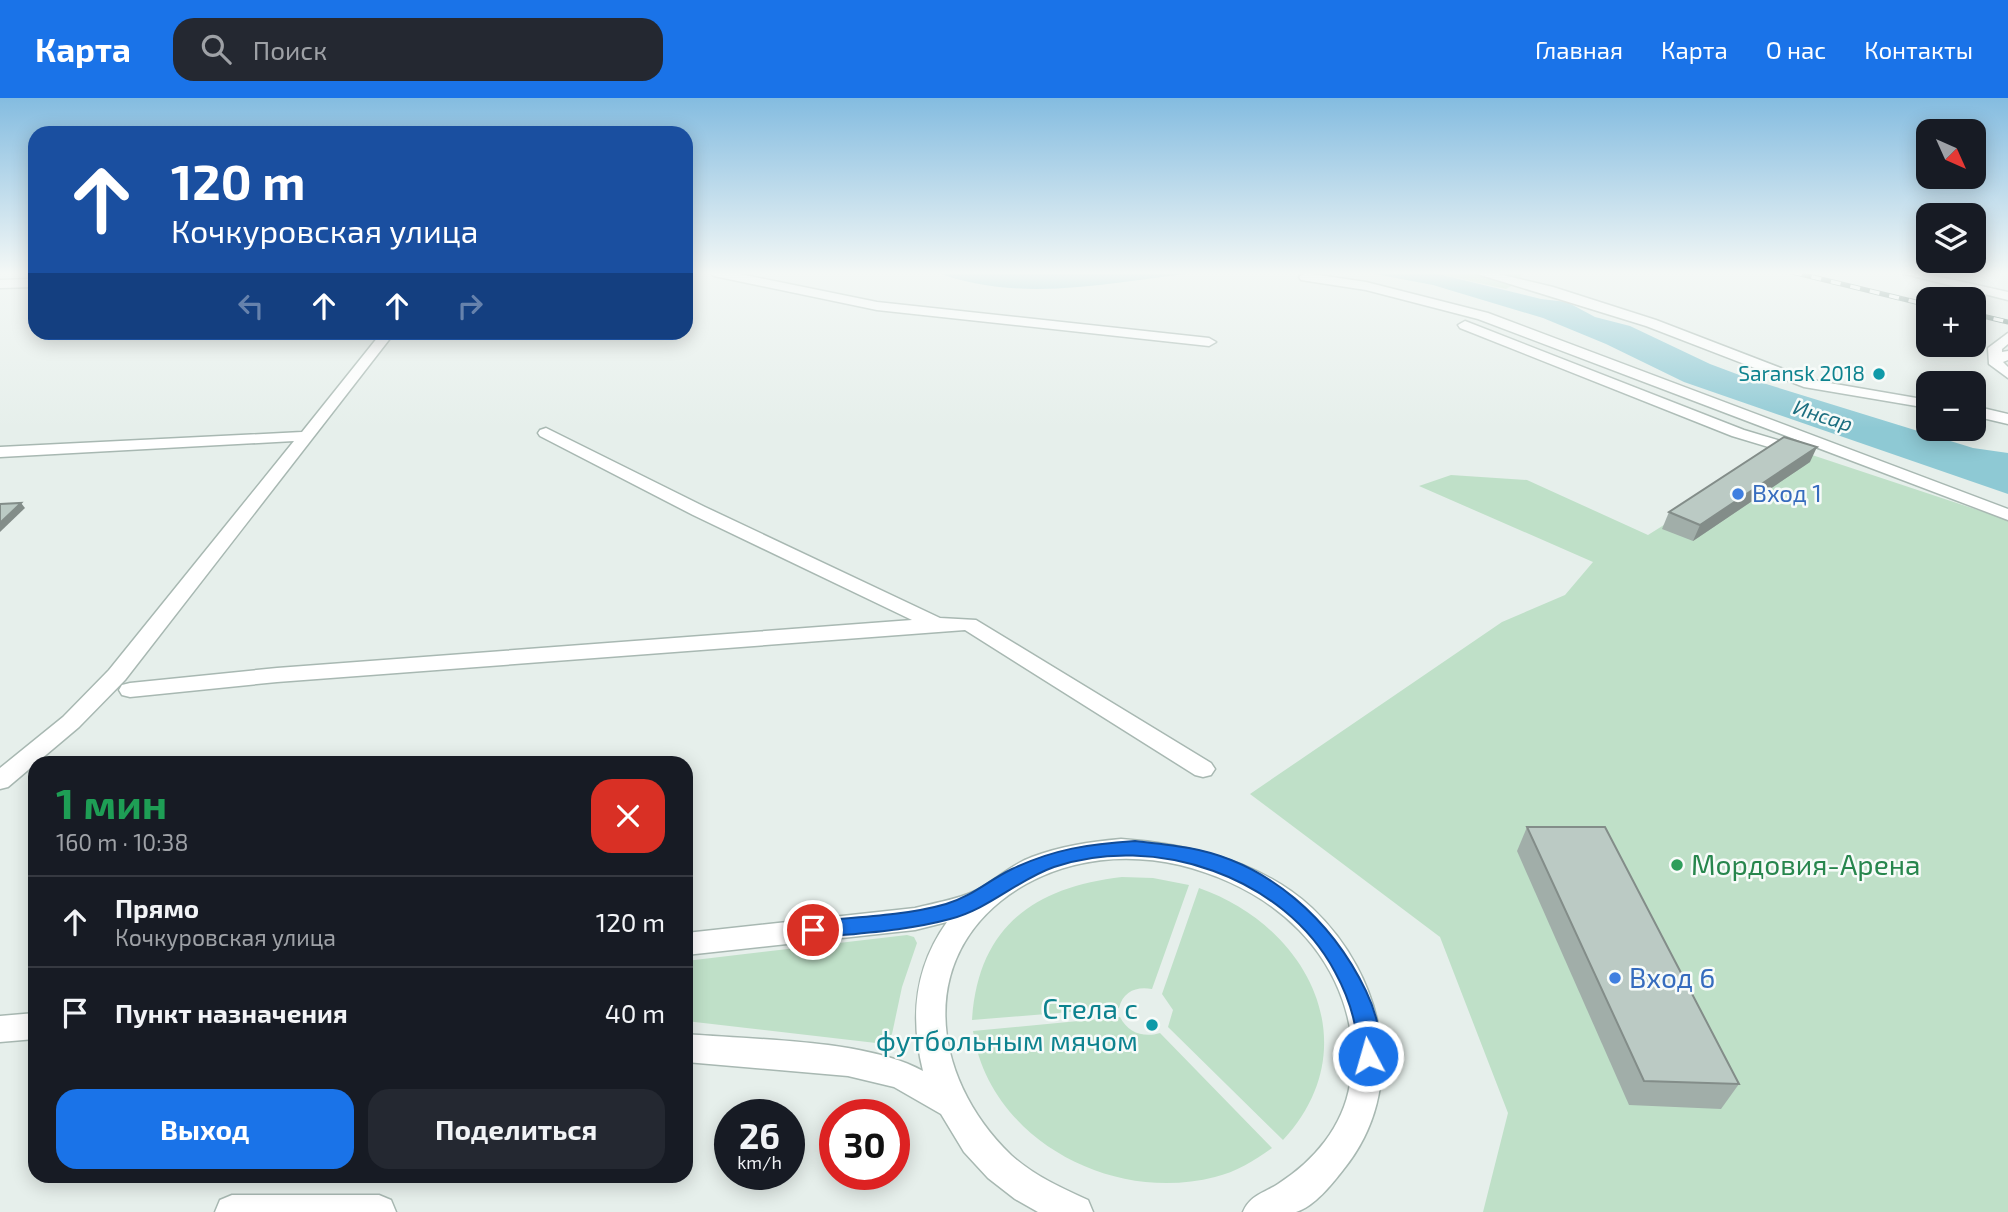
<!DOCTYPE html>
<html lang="ru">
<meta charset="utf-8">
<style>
:root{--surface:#171b24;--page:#242831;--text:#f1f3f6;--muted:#9ea1a6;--line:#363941;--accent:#1a73e8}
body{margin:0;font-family:"Exo 2",sans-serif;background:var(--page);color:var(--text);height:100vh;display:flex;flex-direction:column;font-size:26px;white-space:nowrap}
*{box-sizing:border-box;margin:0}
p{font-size:23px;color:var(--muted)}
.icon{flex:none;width:38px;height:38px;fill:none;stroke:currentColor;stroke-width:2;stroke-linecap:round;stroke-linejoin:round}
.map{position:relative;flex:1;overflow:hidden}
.drawer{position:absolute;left:28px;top:658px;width:665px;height:427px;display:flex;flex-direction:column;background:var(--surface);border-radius:21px;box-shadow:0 4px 18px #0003}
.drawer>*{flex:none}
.banner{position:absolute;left:28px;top:28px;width:665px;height:214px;border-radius:21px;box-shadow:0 4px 18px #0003;background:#1a4fa0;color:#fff;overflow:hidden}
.needle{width:46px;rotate:135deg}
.controls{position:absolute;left:1916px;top:21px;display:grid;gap:14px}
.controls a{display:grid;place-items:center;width:70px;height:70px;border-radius:14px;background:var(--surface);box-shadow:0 4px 18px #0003;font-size:35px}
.speed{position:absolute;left:714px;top:1001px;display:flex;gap:14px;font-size:35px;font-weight:700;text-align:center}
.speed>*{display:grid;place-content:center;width:91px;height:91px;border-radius:50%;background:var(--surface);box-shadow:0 4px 18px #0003;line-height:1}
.speed small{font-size:18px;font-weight:400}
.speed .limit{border:10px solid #d22;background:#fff;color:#111}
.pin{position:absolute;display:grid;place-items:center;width:60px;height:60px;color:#fff;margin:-30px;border:4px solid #fff;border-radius:50%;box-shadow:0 2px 7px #0007}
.me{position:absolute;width:77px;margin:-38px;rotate:354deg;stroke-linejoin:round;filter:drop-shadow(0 0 5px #0008)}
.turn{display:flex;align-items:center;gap:24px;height:147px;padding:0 28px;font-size:32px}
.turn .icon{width:91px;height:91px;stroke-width:2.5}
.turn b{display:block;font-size:49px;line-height:60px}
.lanes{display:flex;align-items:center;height:66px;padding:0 28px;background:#0003;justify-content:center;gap:35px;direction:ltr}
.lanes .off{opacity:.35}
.round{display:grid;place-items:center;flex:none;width:74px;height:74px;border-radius:21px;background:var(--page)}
.overview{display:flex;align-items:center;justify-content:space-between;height:119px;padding:0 28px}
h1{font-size:42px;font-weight:700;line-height:52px;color:#1e9e55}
.cta{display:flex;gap:14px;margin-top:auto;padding:14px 28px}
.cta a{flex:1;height:80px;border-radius:21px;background:var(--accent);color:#fff;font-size:28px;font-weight:700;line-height:80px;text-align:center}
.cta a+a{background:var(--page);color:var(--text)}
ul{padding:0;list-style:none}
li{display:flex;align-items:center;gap:21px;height:91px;padding:0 28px;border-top:2px solid var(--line)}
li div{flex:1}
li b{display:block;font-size:26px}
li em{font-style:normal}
header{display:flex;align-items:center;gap:42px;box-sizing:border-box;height:98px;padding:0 35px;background:var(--accent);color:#fff}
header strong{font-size:33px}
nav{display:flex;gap:38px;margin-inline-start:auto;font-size:24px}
.search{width:490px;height:63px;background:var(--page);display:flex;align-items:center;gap:18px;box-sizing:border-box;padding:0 24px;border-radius:21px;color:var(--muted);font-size:26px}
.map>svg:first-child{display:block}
.green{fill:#bfe0c8}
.water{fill:#8ec9d4}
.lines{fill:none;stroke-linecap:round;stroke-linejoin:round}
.minor-casing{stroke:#a8b8b2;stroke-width:3}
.minor{fill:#fff;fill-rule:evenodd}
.rail-casing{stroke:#5f7d75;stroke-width:5}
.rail{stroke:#f7fbf9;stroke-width:3.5;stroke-dasharray:10;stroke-linecap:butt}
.wall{fill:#a1aea9}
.shaded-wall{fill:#838d89}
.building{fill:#bbcac4;stroke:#838d89;stroke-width:2}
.route{fill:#1a73e8;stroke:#114b97;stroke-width:2}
.culture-dot{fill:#0f9aa8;stroke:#f7fbf9;stroke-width:2.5}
.shop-dot{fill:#3f7fe0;stroke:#f7fbf9;stroke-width:2.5}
.leisure-dot{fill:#2e9e5b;stroke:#f7fbf9;stroke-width:2.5}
.labels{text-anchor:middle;stroke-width:5;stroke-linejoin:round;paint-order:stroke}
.far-culture-label{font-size:21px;fill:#0d838f;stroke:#f7fbf9;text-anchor:end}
.far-water-label{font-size:21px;font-style:italic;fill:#1c6f80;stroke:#f7fbf9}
.shop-label{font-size:24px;fill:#366cbe;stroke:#f7fbf9;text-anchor:start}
.near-leisure-label{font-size:28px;fill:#27864d;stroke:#f7fbf9;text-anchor:start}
.near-shop-label{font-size:28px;fill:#366cbe;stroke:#f7fbf9;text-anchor:start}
.near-culture-label{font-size:28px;fill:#0d838f;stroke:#f7fbf9;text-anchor:end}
</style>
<header>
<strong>Карта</strong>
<div class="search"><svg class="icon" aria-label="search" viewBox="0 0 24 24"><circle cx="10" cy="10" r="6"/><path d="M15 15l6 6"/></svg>Поиск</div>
<nav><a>Главная</a><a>Карта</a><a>О нас</a><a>Контакты</a></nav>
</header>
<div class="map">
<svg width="2008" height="1114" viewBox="0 0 2008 1114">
<rect width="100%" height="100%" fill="#e6efeb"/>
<g class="green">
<polygon points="1430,174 1523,174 1518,184 1506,191"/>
<polygon points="1788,349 2008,422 2008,1114 1483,1114 1508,1015 1440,839 1250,696 1502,524 1565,497 1593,464 1419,388 1451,377 1527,382 1648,437"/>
<path d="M1122 779 1153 780 1189 787 1152 891C1137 888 1123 893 1119 910L972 922C978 829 1034 789 1122 779Z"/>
<path d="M1199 790C1308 828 1370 948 1283 1042L1168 929 1173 912 1162 896Z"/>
<polygon points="907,837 914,839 917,845 902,889 892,936 886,943 876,945 686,923 686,863"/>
<path d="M1120 919C1128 935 1144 940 1160 935L1272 1050C1254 1063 1236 1074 1215 1079 1112 1106 989 1041 973 933Z"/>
</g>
<g class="water">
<path d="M935 174 1049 176 1204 174C1114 183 1023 207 935 174Z"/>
<polygon points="1364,174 1430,174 1541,201 1567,204 1595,219 1630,228 1710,266 1750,281 1973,350 2008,355 2008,396 1684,284 1606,246 1543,220 1433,187"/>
</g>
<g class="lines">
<defs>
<g id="minor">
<polygon points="708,174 730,174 877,204 1209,240 1216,244 1209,248 877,212 714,178"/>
<polygon points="1471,174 1490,174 1553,189 1656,222 1812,282 1928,302 1928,310 1804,289 1646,228"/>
<polygon points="1897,174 1918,174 2008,194 2008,202"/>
<polygon points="1305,175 1366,184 1488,215 2008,411 2008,422 1478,221 1366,192 1301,182 1299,179"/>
<polygon points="35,181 35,189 0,190 0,182"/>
<polygon points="1465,223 1744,332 1804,350 1806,353 1798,358 1732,338 1460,230 1458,227"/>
<polygon points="382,234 395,234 125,582 79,629 8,689 0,691 0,670 63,619 109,572 294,343 0,359 0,349 302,334"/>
<polygon points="2008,235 2008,246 2002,251 2002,254 2008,253 2008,262 2003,264 2008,269 2008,280 1989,266 1988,250"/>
<polygon points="1974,308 2008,316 2008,326 1974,318"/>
<polygon points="546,330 705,409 940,520 976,522 1211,665 1215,671 1211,677 1203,679 1195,677 965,532 277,584 130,599 122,597 119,592 122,587 130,585 277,570 912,522 693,417 540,338 538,335 540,332"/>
<path d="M1121 741C1188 746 1260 762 1312 810 1384 878 1410 990 1343 1072 1332 1086 1314 1109 1296 1114 1284 1114 1257 1114 1243 1114 1250 1097 1264 1095 1278 1086 1314 1063 1343 1029 1350 986 1360 929 1338 872 1299 832 1267 799 1224 778 1180 767 1127 755 1073 760 1026 786 915 849 927 976 1011 1057 1033 1077 1061 1090 1088 1102L1093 1114H1038L1015 1101 988 1080 964 1054 941 1016 894 989 848 978 686 964V936C753 942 865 941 923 973 910 920 914 870 947 824L915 832 686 857V835L915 810C936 805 963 800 981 790 998 780 1013 766 1032 759 1061 748 1090 744 1121 741Z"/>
<polygon points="35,915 35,941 0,944 0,918"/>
<polygon points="232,1097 379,1097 391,1102 396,1114 215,1114 220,1102"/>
</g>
</defs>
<use href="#minor" class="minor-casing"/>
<use href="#minor" class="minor"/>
<defs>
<g id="rail">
<polyline points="1792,174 1928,207"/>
<polyline points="1974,216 2008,224"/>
</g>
</defs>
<use href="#rail" class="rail-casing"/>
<use href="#rail" class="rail"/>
</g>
<g class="wall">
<polygon points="1810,364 1693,443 1662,431 1669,414"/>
<polygon points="1527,729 1739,986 1721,1011 1629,1007 1517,753"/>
</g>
<g class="shaded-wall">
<polygon points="1817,349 1810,364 1693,443 1700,427"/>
<polygon points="21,405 25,410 0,434 0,425"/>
</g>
<g class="building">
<polygon points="1784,339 1817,349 1700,427 1669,414"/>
<polygon points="21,405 0,425 0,406"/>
<polygon points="1527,729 1605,729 1739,986 1644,983"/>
</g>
<linearGradient id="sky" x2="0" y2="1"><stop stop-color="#84bce0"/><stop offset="0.53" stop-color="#f4f8f6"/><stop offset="1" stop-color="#f4f8f6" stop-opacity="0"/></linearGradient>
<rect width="2008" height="330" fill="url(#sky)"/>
<path class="route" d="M1135 743C1153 745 1171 747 1189 750 1268 764 1332 822 1366 893 1375 912 1386 945 1376 965L1368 968 1360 965C1356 956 1357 949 1357 939 1354 917 1346 894 1335 874 1284 778 1154 735 1054 769 1017 782 989 811 950 821 906 833 859 835 813 840L806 838 803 832 806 826 813 823C857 819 904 818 946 806 971 799 989 782 1012 771 1054 751 1089 746 1135 743Z"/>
<g class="culture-dot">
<circle cx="1879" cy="276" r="7"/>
<circle cx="1152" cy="927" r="7"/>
</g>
<g class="shop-dot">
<circle cx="1738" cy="396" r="7"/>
<circle cx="1615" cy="880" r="7"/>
</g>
<circle class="leisure-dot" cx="1677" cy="767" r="7"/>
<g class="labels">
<g class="far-culture-label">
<text x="1865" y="283">Saransk 2018</text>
</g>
<g class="far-water-label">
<text transform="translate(1823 318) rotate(18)" y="7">Инсар</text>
</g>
<g class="shop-label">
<text x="1752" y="404">Вход 1</text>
</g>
<g class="near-leisure-label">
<text x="1691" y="777">Мордовия-Арена</text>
</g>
<g class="near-shop-label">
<text x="1629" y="890">Вход 6</text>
</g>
<g class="near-culture-label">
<text x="1138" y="921">Стела с<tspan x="1138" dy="32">футбольным мячом</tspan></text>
</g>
</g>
</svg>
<div class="controls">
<a><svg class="needle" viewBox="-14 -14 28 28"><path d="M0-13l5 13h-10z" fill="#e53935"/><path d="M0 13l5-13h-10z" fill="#9ea1a6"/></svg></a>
<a><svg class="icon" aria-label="layers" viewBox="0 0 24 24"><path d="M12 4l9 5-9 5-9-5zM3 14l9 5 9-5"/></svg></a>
<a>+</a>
<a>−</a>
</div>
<div class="speed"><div>26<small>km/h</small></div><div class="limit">30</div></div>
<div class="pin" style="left:813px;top:832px;background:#d93025"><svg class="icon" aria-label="arrive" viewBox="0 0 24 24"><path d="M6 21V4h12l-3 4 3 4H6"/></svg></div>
<svg class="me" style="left:1368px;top:958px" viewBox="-20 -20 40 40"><circle r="17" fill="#1a73e8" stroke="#fff" stroke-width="3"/><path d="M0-11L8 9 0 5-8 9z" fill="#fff"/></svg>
<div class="banner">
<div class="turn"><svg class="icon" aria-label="ahead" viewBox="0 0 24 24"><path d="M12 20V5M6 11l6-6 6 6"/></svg><div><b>120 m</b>Кочкуровская улица</div></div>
<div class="lanes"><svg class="icon off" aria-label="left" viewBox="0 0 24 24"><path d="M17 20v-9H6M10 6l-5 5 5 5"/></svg><svg class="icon" aria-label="ahead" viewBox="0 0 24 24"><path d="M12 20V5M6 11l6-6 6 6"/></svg><svg class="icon" aria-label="ahead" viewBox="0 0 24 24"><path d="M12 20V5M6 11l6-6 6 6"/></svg><svg class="icon off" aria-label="right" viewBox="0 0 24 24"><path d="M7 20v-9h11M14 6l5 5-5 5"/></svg></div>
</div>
<section class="drawer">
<div class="overview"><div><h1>1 мин</h1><p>160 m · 10:38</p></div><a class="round" style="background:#d93025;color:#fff"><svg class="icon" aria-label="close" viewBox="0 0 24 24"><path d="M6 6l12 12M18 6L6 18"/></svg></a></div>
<ul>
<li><svg class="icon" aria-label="ahead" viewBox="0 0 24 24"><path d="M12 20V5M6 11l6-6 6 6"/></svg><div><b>Прямо</b><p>Кочкуровская улица</p></div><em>120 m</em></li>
<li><svg class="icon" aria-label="arrive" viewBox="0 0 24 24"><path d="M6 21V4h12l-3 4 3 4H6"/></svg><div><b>Пункт назначения</b></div><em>40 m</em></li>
</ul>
<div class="cta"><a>Выход</a><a>Поделиться</a></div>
</section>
</div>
